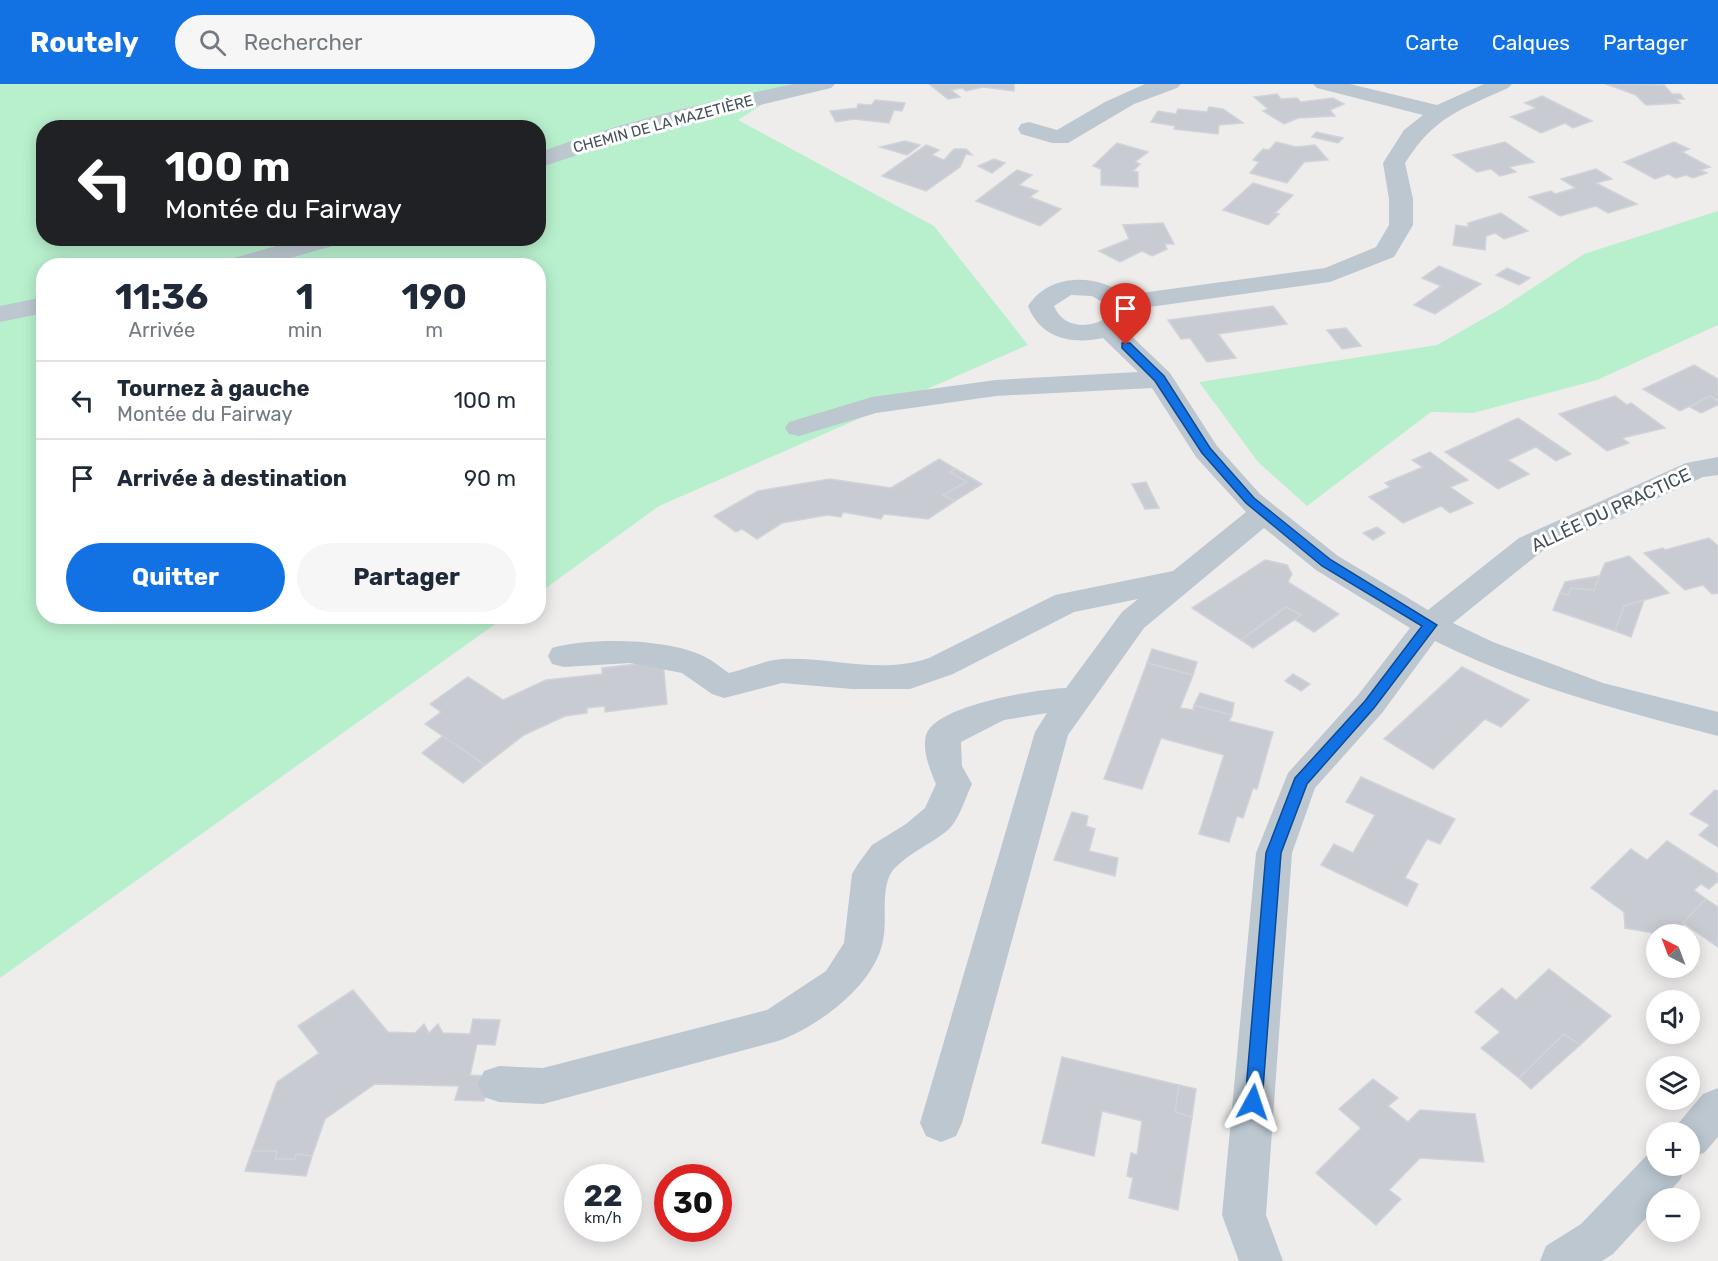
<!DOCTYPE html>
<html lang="fr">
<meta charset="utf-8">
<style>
:root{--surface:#fff;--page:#f6f6f7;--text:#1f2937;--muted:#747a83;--line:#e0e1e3;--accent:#1372e3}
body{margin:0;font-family:Rubik,sans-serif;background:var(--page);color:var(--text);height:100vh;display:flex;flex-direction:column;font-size:22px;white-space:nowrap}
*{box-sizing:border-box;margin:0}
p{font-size:20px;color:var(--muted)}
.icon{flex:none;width:33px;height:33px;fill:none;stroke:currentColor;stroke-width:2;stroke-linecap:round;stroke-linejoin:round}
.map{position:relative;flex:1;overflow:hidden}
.details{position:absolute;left:36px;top:174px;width:510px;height:366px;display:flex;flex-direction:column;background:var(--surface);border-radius:24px;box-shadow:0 3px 15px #0003}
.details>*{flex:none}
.top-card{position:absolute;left:36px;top:36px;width:510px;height:126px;border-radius:24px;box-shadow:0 3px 15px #0003;background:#202124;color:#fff;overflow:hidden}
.needle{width:39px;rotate:318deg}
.buttons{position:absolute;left:1646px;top:840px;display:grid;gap:12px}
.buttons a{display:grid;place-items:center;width:54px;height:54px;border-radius:50%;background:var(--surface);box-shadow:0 3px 15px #0003;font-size:30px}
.speed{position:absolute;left:564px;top:1080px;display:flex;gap:12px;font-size:30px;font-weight:700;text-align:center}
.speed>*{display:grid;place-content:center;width:78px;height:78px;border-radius:50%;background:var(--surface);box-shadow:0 3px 15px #0003;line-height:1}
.speed small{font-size:15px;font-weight:400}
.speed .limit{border:9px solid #d22;background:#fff;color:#111}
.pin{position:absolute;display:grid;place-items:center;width:51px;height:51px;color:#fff;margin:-62px -26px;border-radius:50% 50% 50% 0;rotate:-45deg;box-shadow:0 0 6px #0007}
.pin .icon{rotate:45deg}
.me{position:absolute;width:66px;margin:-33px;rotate:5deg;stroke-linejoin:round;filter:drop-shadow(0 0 4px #0008)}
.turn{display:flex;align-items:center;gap:21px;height:126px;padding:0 30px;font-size:27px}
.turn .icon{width:78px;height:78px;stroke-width:2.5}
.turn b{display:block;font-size:42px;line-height:51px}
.eta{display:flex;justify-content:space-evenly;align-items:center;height:102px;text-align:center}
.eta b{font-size:36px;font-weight:700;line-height:42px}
.cta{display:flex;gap:12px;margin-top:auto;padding:12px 30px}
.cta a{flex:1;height:69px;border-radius:36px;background:var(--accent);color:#fff;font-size:24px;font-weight:700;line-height:69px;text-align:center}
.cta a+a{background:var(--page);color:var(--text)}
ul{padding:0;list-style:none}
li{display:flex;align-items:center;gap:18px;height:78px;padding:0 30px;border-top:2px solid var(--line)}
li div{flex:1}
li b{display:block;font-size:22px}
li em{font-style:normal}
header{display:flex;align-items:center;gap:36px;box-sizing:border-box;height:84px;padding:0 30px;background:var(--accent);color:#fff}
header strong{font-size:28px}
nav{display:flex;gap:33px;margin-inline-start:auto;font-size:21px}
.search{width:420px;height:54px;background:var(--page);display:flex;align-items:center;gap:15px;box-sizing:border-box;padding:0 21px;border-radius:33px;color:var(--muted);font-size:22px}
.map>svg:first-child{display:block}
.green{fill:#b8f0cd;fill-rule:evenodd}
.building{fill:#c9cbd2;stroke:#d0d3d9;stroke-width:1.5}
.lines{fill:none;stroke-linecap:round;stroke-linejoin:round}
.minor{fill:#bcc7d0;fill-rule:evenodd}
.route{fill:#1372e3;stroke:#0c4a94;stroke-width:1.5}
.labels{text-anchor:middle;stroke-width:6;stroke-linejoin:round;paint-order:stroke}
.far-street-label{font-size:15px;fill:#44505a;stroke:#fff}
.street-label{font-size:18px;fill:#44505a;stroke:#fff}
</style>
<header>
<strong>Routely</strong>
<div class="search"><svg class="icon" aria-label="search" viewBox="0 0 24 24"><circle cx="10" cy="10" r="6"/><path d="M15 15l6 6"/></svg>Rechercher</div>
<nav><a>Carte</a><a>Calques</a><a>Partager</a></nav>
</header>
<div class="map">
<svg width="1718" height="1177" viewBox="0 0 1718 1177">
<rect width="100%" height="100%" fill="#efecec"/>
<g class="green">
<path d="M0 0H794L738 36 934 142 1028 261 659 422 539 509 538 182H44V532L505 533 0 894ZM44 44H538V154H44Z"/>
<polygon points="1718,127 1718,241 1597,296 1473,329 1431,328 1307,422 1258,378 1199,298 1437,261 1502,224 1584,170"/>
</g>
<g class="building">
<polygon points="929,0 1014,0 1014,7 983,3 966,7 962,4 951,6 960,13 948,15"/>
<polygon points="1606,0 1664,1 1672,10 1680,10 1684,15 1676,15 1680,19 1646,21 1636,11"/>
<polygon points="1277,10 1281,15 1297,14 1301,18 1333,14 1344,20 1330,26 1335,32 1298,34 1284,40 1263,27 1268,25 1254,13"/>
<polygon points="1542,12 1592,37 1573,44 1565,39 1541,49 1511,33 1536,24 1525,19"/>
<polygon points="875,16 905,19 902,27 894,26 889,39 854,35 836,38 830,27 857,24 858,20 872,21"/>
<polygon points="1209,23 1223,25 1243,39 1219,41 1218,50 1174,45 1175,42 1151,38 1158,27 1176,30 1178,25 1207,28"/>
<polygon points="1316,48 1343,54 1338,59 1312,53"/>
<polygon points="905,57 920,61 907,71 880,63"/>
<polygon points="1276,58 1296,63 1315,61 1328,76 1304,78 1287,99 1250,89 1259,78 1253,76 1263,65 1269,66"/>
<polygon points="1505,58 1534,78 1509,83 1516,88 1500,92 1491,85 1477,88 1453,71"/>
<polygon points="1674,58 1689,65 1682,68 1710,83 1700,86 1707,89 1693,94 1686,91 1676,94 1668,90 1655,95 1624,78"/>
<polygon points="1117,59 1148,68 1135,78 1140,80 1133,87 1138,88 1138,103 1101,101 1101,85 1093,82"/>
<polygon points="926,61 939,66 932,71 944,76 954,65 966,65 972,71 966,70 960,83 926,107 882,92"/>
<polygon points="994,75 1005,79 992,89 978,82"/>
<polygon points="1596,85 1612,95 1596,99 1637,120 1608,129 1596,122 1560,132 1529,113 1551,107 1555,110 1576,104 1561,95"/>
<polygon points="1017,86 1032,91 1019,101 1038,107 1030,113 1061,125 1040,142 976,117"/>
<polygon points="1253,99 1293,111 1275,129 1279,130 1268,141 1223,126"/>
<polygon points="1501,129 1528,147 1504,155 1495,149 1486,152 1485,166 1453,161 1456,141 1468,143 1468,139"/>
<polygon points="1163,139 1174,160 1165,160 1167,165 1152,172 1142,167 1120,178 1099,167 1129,155 1123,141"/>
<polygon points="1439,182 1481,200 1435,230 1414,221 1441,202 1422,194"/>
<polygon points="1507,184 1530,194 1519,201 1496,191"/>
<polygon points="1273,222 1287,240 1218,250 1236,274 1207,278 1190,254 1181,255 1168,236"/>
<polygon points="1346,244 1361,262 1342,265 1327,246"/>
<polygon points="1694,281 1718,295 1718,317 1710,312 1680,327 1643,305"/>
<polygon points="1615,312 1627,321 1631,319 1665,344 1622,354 1629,359 1607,367 1559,330"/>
<polygon points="1710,312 1718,317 1718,321 1701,329 1690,323"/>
<polygon points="1518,334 1571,370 1556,377 1536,363 1508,376 1529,390 1498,405 1445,368"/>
<polygon points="1430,368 1468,396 1450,403 1473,419 1450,429 1441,422 1403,439 1369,413 1390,403 1385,399 1423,383 1412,376"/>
<polygon points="939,375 956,385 950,388 967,398 943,411 955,417 928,435 884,430 881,435 843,428 841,433 827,431 782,439 757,455 742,445 736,448 714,432 758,407 830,395 891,404"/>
<polygon points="956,385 982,400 955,417 943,411 967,398 950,388"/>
<polygon points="1146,398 1159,424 1145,425 1132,400"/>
<polygon points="1377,443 1385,449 1373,456 1363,449"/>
<polygon points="1709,454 1718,462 1718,509 1712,510 1703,501 1685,506 1644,469 1663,464 1665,466"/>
<polygon points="1629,472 1669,509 1624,522 1615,547 1553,526 1560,509 1568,511 1571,504 1594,506 1605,479"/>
<polygon points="1265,476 1287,481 1292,490 1288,498 1339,530 1314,548 1294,535 1301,531 1286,523 1241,556 1192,524"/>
<polygon points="1599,492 1594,506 1571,504 1568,511 1560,509 1565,498"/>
<polygon points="1644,516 1631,553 1615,547 1624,522"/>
<polygon points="1286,523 1301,531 1253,564 1241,556"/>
<polygon points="1152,565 1197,578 1193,591 1147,579"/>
<polygon points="663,577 667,620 605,628 605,622 587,624 587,629 565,632 524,651 485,681 425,640 441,628 430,620 468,593 503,616 546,596 602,590 602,584"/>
<polygon points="1147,579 1193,591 1180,624 1193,626 1194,621 1232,631 1229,637 1273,648 1257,705 1253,704 1243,734 1237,732 1229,758 1199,750 1224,671 1161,654 1142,705 1104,695"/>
<polygon points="1462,583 1529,616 1501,643 1485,635 1433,685 1384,655"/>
<polygon points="1293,590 1310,600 1301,607 1285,597"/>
<polygon points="1200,609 1234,619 1232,631 1194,621"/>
<polygon points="443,652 485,681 463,699 422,669"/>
<polygon points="1361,693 1455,735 1440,760 1427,755 1405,794 1418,800 1407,822 1321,781 1334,760 1353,769 1375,731 1346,718"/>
<polygon points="1715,706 1718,707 1718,763 1699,751 1710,741 1690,730"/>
<polygon points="1072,728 1088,732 1086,742 1095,745 1089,767 1118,774 1115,792 1054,776"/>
<polygon points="1667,757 1718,790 1718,797 1709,805 1701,800 1694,806 1706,815 1683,839 1683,845 1659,850 1625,844 1624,828 1591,804 1631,765 1647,776"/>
<polygon points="1706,815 1718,823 1718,863 1683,839"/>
<polygon points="1549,885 1611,932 1580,961 1564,950 1519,994 1481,964 1500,948 1475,928 1502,904 1516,916"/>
<polygon points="353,906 388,948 415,949 424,940 429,949 438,940 443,949 470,950 473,935 500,936 495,961 477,960 470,991 488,992 484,1017 455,1016 459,1002 375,1000 325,1035 312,1072 296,1070 295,1075 275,1075 277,1067 252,1067 277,998 319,969 298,942"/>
<polygon points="1564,950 1580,961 1531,1005 1519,994"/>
<polygon points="1062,973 1179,1001 1175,1028 1192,1033 1178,1126 1129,1114 1133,1094 1127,1092 1131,1069 1137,1071 1142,1037 1102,1027 1094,1072 1042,1059"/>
<polygon points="1373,995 1398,1014 1388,1022 1408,1038 1420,1026 1475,1030 1484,1078 1420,1074 1389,1106 1401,1115 1376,1141 1316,1089 1361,1044 1339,1025"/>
<polygon points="1179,1001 1196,1005 1192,1033 1175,1028"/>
<polygon points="252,1067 277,1067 275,1075 295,1075 296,1070 312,1072 306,1092 245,1087"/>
</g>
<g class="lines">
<g class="minor">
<path d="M794 0H835L831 4 651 47 538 84V69C621 38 708 18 794 0Z"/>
<polygon points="1145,0 1181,0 1177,4 1134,20 1068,59 1052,59 1021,50 1018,45 1021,40 1029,38 1057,46 1105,18"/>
<path d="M1313 0H1350L1437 21 1484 0H1512L1508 4C1460 26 1435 32 1405 79L1413 115V141L1394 173 1330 198 1135 225 1136 233 1124 245 1170 289 1217 362 1260 410 1338 472 1428 526 1519 454 1686 379 1718 373V391L1703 393 1541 468 1453 539 1493 558 1603 599 1718 628V652C1621 627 1525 602 1435 557L1382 629 1315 704 1292 769 1266 1131 1283 1177H1239L1222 1131 1256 769 1288 689 1358 611 1410 544 1316 486 1264 444 1144 544 1068 651 962 1039 956 1052 941 1058 926 1052 920 1039 1035 648 1047 629 1004 636 961 658 962 682 972 700C965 714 960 734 949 745 934 759 896 775 889 793 881 813 888 840 882 861 871 904 817 943 778 957L543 1020 499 1018 484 1013 478 1000 484 987 499 982 543 984 767 926 826 887 844 859 852 790 858 780 872 761 906 740 925 724 936 700C930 686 922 667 926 651 935 621 1038 605 1066 604L1122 528 1138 515 1074 528 953 590 910 605H852L782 599 724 614 712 610 682 589 630 579 564 583 552 580 548 572 552 564C590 553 666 555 701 571 711 575 720 583 729 589 746 585 765 576 783 575 833 573 879 591 929 574L1055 511 1173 487 1246 428 1196 373 1152 304 996 312 876 329 799 352 789 350 785 344 789 338 872 313 996 296 1138 288 1103 254C1072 261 1040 254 1028 222 1049 189 1096 189 1126 211L1325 184 1376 163 1389 141V115L1383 79 1404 46 1423 31 1317 4ZM1071 211 1092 212 1109 222 1110 231C1092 246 1063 245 1054 222Z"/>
<polygon points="305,154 346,154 343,159 262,182 220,182 223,177"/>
<polygon points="44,213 44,229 0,238 0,222"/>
<polygon points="1718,1004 1718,1053 1704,1069 1689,1074 1689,1048 1671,1048 1703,1010"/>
<polygon points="1656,1066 1656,1082 1686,1082 1680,1096 1663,1114 1656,1114 1656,1123 1613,1170 1602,1177 1540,1177 1546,1162 1581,1140 1650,1068"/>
</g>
</g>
<polygon class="route" points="1122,259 1130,259 1164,292 1210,364 1254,414 1331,476 1437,541 1374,624 1307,700 1301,716 1281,769 1262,1018 1259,1023 1253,1026 1247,1023 1245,1018 1266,769 1295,694 1365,617 1422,542 1322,482 1246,419 1202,369 1155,297 1122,264"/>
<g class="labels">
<g class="far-street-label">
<text transform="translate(663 40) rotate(-15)" y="5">CHEMIN DE LA MAZETIÈRE</text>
</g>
<g class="street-label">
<text transform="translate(1611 426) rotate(-25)" y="6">ALLÉE DU PRACTICE</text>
</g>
</g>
</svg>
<div class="buttons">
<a><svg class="needle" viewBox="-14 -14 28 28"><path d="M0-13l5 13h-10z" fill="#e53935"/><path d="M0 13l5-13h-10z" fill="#747a83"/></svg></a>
<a><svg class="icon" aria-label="sound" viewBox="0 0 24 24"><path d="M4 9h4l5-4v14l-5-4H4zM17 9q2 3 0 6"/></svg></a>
<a><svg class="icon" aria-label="layers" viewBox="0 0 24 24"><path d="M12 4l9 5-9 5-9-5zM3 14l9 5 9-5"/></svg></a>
<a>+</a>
<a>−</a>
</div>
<div class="speed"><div>22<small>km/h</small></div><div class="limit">30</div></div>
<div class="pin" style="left:1126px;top:261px;background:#d93025"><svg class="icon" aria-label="arrive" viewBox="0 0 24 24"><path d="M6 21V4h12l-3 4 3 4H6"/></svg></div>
<svg class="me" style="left:1253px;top:1018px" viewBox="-20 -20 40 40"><path d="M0-17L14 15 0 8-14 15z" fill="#1372e3" stroke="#fff" stroke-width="4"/></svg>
<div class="top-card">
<div class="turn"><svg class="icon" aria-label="left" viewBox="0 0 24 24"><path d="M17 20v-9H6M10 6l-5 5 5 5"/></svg><div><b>100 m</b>Montée du Fairway</div></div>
</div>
<section class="details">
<div class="eta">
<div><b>11:36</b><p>Arrivée</p></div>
<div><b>1</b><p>min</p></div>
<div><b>190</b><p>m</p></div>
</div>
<ul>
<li><svg class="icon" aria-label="left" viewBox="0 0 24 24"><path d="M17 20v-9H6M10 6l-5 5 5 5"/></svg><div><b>Tournez à gauche</b><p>Montée du Fairway</p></div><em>100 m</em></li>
<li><svg class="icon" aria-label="arrive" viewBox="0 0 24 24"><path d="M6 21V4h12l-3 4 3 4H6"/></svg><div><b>Arrivée à destination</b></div><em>90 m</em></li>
</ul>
<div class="cta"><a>Quitter</a><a>Partager</a></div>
</section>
</div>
